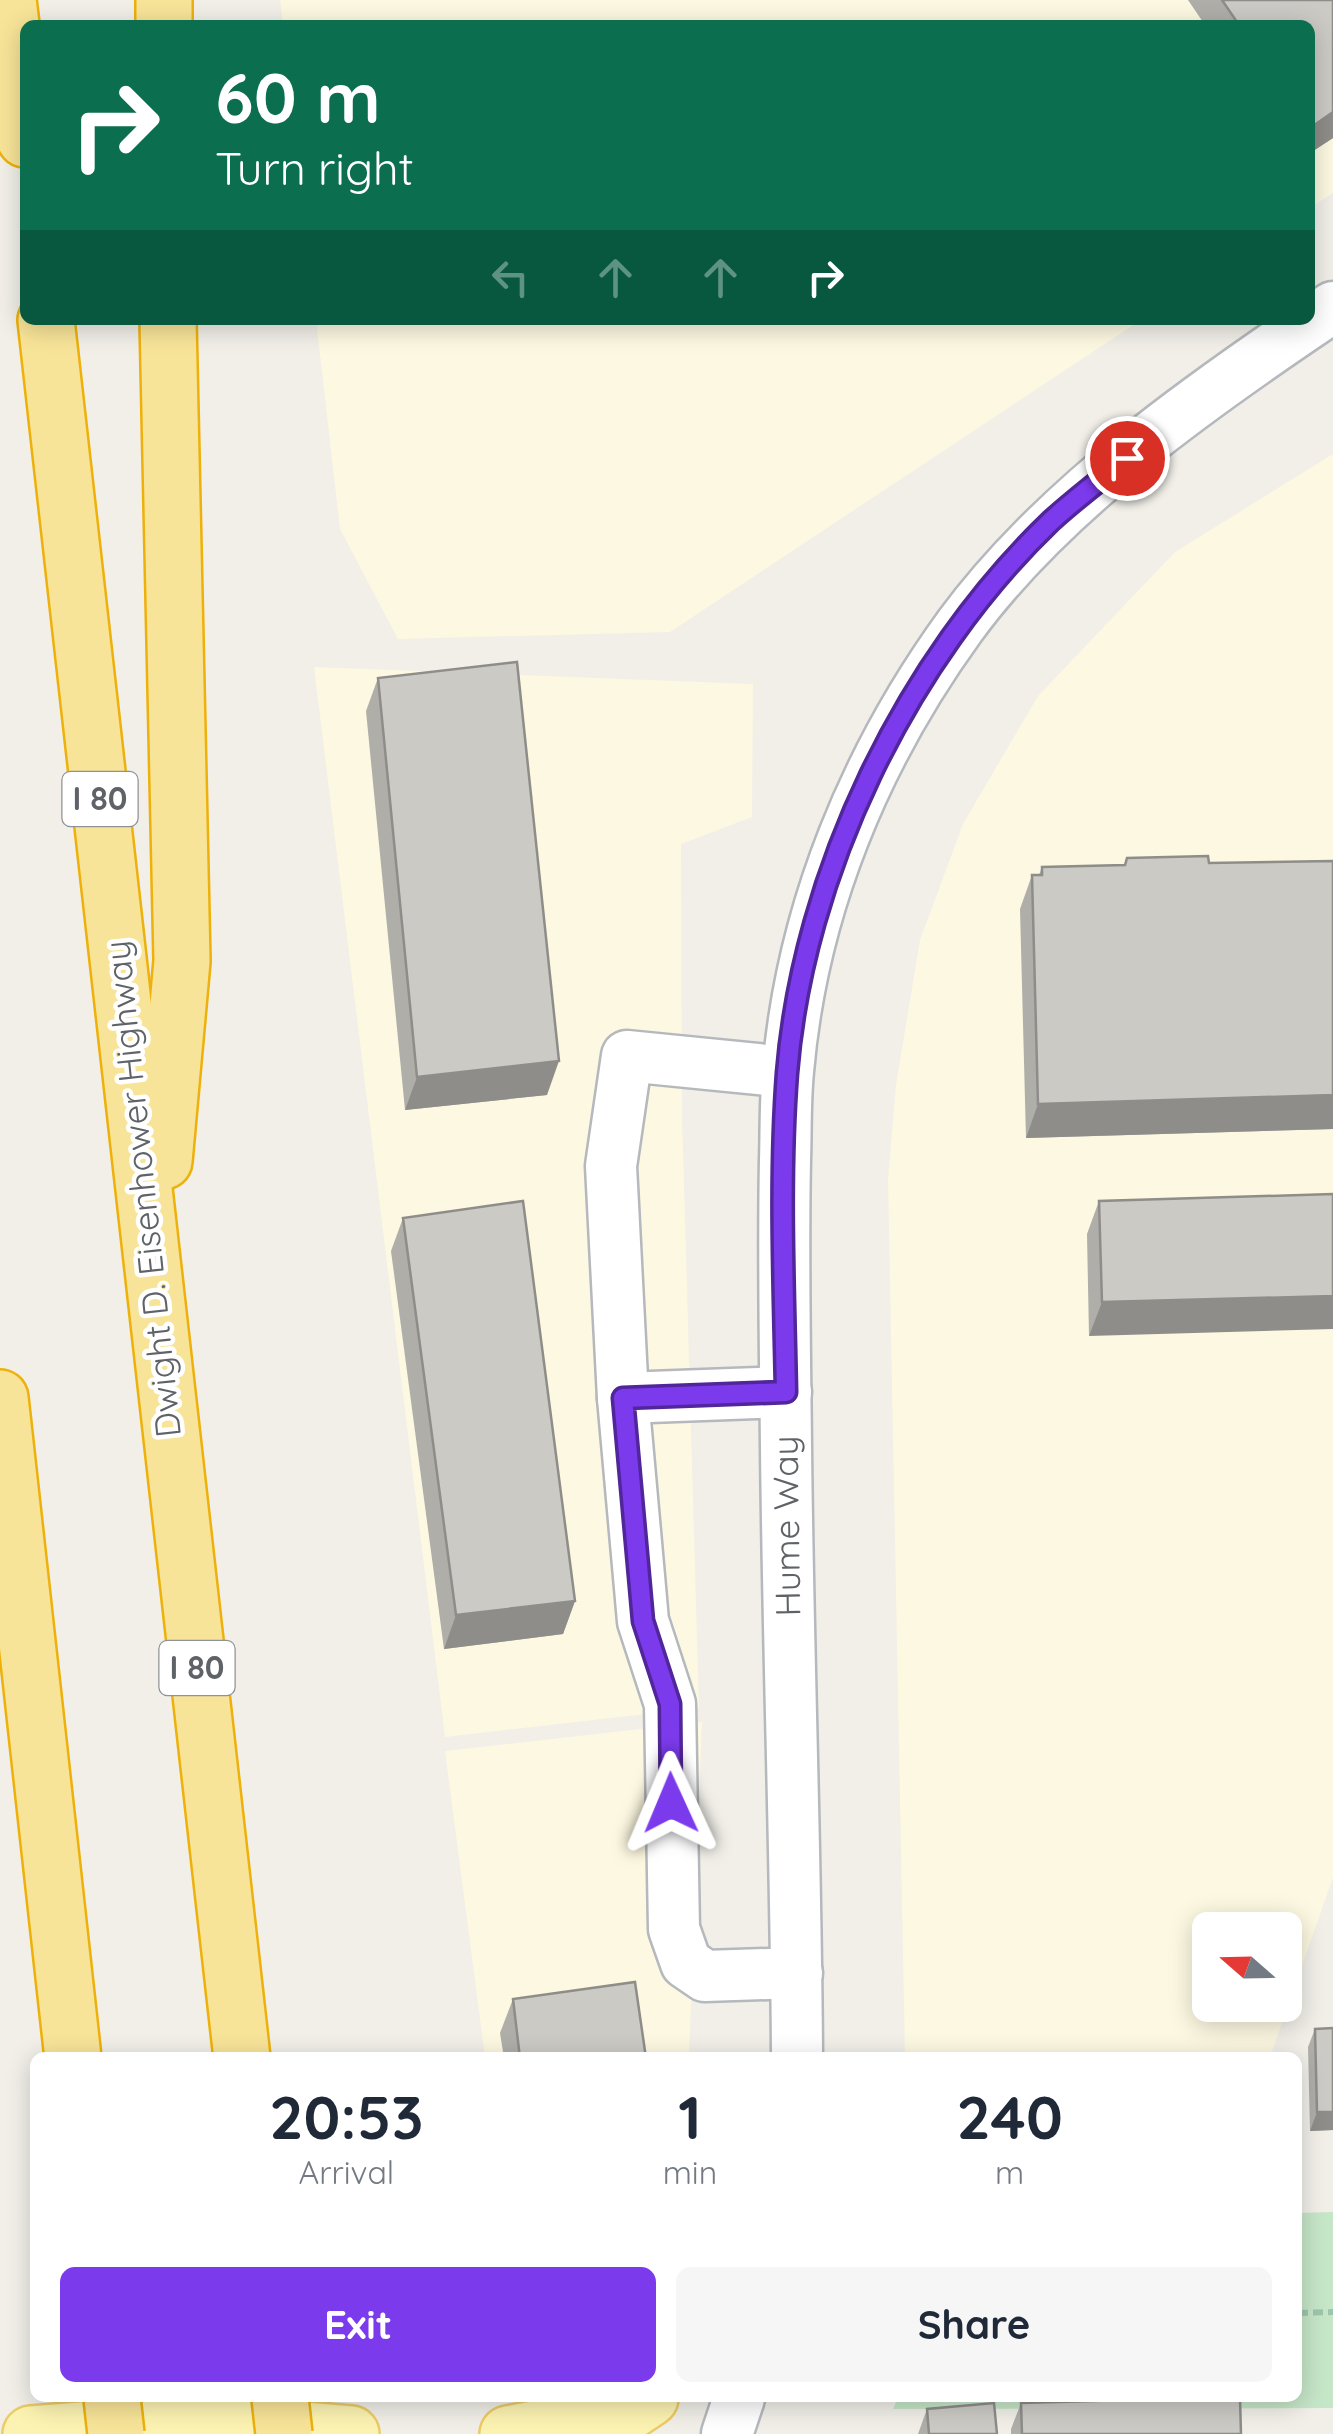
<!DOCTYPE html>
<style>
:root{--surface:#fff;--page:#f6f6f7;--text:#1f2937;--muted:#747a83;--accent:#7c3aed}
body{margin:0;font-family:Quicksand,sans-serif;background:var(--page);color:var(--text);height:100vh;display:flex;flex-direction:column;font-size:38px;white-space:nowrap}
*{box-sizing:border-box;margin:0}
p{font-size:32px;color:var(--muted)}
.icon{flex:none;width:55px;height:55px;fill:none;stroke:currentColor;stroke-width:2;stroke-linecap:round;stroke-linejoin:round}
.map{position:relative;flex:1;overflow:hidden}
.side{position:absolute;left:30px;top:2052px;width:1272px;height:350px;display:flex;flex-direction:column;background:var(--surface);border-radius:15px;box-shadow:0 5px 25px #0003}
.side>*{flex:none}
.guide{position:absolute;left:20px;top:20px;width:1295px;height:305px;border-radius:15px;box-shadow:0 5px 25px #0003;background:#0b6e4f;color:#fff;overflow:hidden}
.needle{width:65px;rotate:290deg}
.fabs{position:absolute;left:1192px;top:1912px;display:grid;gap:20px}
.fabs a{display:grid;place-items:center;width:110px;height:110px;border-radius:15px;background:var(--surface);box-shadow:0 5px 25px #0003;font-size:50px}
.pin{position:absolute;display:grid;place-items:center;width:85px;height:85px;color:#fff;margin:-42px;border:5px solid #fff;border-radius:50%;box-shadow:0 2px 10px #0007}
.me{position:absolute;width:110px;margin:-55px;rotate:359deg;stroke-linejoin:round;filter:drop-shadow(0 0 8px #0008)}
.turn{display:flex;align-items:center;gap:35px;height:210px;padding:0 30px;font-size:45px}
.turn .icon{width:130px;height:130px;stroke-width:2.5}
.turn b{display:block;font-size:70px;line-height:85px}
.lanes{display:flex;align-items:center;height:95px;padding:0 30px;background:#0003;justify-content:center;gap:50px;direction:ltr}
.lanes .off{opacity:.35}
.eta{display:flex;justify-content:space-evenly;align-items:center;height:170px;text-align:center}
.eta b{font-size:60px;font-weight:700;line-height:70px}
.cta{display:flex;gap:20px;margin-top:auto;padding:20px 30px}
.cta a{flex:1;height:115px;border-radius:15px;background:var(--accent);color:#fff;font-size:40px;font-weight:700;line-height:115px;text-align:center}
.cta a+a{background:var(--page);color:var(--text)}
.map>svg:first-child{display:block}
.commercial{fill:#fdf8e1;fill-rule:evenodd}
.green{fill:#c6e6c8}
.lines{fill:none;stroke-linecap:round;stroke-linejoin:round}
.minor-casing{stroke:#b5b8bc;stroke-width:55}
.major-casing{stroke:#eccc66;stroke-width:60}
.highway-casing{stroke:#eeb10b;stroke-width:60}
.path{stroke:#9ec5ab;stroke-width:6;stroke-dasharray:10 5;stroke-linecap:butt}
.minor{stroke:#fff;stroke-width:50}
.major{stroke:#fcf3b2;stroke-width:55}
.highway{stroke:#f8e498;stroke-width:55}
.highway-bridge-casing{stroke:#eeb10b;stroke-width:60;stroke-linecap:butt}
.highway-bridge{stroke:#f8e498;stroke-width:55}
.wall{fill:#afaea9}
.shaded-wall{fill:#8f8d8a}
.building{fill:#cccac5;stroke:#8f8d8a;stroke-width:2.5}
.route-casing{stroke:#51269a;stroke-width:25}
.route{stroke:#7c3aed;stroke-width:18}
.labels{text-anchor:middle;stroke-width:9;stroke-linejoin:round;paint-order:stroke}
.shield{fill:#fff;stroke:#8f9295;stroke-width:2.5}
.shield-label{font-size:32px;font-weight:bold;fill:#5f6368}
.street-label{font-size:35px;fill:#5f6368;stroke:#fff}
</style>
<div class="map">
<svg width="1333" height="2434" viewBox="0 0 1333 2434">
<rect width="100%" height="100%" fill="#f1efe8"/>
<g class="commercial">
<polygon points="280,0 1333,0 1333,193 1310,208 1310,25 283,25"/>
<polygon points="316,320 1141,320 670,632 398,639 340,529"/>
<path d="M1333 454V1877L1270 2057 905 2058 888 1179 896 1085 920 940 963 824 1038 696 1175 552ZM1210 1930H1285V2005H1210Z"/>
<polygon points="314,667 753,684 752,817 681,844 682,1115 699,1708 445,1737"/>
<polygon points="702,1722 689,2057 485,2057 445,1751"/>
</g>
<polygon class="green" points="1333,2212 1333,2408 893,2409 898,2398 1298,2398 1298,2213"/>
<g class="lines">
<defs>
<g id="minor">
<polyline points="787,1072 627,1056 611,1166 623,1398 643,1621 670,1704 674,1929 686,1963 705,1976 797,1973"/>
<polyline points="623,1398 786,1392"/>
<path d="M797 2058C796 1854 788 1650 786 1446 785 1351 783 1255 785 1160 786 1131 785 1101 788 1071 802 909 865 757 960 626 1053 499 1203 394 1333 307"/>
<polyline points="727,2434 739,2398"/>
</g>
<g id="major">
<polyline points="31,2434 198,2421 351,2434"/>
<polyline points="508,2434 632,2410 650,2398"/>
</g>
<g id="highway">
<polyline points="8,0 25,139"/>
<polyline points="164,0 164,25"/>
<polyline points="46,320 242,2058"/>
<polyline points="164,1161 182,961 168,320"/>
<polyline points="0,1398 73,2058"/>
</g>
</defs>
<use href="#minor" class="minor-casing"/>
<use href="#major" class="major-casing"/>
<use href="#highway" class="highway-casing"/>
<polyline class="path" points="1298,2313 1333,2312"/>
<use href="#minor" class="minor"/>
<use href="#major" class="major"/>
<use href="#highway" class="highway"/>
<defs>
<g id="highway-bridge">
<polyline points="112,2398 116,2434"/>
<polyline points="280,2398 284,2434"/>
</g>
</defs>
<use href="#highway-bridge" class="highway-bridge-casing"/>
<use href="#highway-bridge" class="highway-bridge"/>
</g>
<g class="wall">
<polygon points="1188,0 1333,0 1333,138 1310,153 1310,25 1205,25"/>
<polygon points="378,678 547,1095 405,1110 366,711"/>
<polygon points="1333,861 1333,1129 1026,1138 1020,909 1032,875 1039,875 1042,867"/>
<polygon points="1333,1194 1089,1336 1087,1234 1099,1201"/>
<polygon points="403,1218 575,1601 563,1634 444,1649 391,1251"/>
<polygon points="513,1999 646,2058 504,2058 500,2033"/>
<polygon points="1315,2029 1333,2130 1310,2131 1308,2047"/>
<polygon points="1021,2403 1241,2434 1011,2434 1011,2429"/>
<polygon points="927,2409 997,2434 918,2434"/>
</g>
<g class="shaded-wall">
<polygon points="1333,112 1333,138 1310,153 1310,128"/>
<polygon points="559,1061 547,1095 405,1110 417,1077"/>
<polygon points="1333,1095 1333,1129 1026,1138 1038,1104"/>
<polygon points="1333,1296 1333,1329 1089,1336 1102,1302"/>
<polygon points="575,1601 563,1634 444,1649 456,1615"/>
<polygon points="1317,2112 1333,2112 1333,2130 1310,2131"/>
</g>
<g class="building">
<polygon points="1222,0 1333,0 1333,112 1310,128 1310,25 1239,25"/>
<polygon points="517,662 559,1061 417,1077 378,678"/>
<polygon points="1208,856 1209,863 1333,861 1333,1095 1038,1104 1032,875 1042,875 1042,867 1125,865 1127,858"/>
<polygon points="1333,1194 1333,1296 1102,1302 1099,1201"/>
<polygon points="523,1201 575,1601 456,1615 403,1218"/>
<polygon points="635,1982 646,2058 520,2058 513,1999"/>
<polygon points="1333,2028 1333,2112 1317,2112 1315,2029"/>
<polygon points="1203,2398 1240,2398 1241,2434 1022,2434 1021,2403"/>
<polygon points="994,2403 997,2434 929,2434 927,2409"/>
</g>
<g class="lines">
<defs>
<path id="route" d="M671 1803 670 1704 643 1621 623 1398 786 1392C784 1287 779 1179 787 1073 803 874 906 660 1051 521 1075 499 1102 479 1127 458"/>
</defs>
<use href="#route" class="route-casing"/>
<use href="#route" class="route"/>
</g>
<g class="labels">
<g class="shield">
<rect x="62.5" y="772" width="75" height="54" rx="8"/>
<rect x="159.5" y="1641" width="75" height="54" rx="8"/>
</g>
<g class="shield-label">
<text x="100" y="810">I 80</text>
<text x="197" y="1679">I 80</text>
</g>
<g class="street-label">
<text transform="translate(143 1189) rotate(-96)" y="12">Dwight D. Eisenhower Highway</text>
<text transform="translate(787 1526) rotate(-91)" y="12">Hume Way</text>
</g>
</g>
</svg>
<div class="fabs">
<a><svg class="needle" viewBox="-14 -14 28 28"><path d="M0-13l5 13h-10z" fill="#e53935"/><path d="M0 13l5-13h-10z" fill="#747a83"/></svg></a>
</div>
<div class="pin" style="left:1127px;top:458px;background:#d93025"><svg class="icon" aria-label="arrive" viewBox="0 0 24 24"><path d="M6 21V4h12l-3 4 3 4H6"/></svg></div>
<svg class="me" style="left:671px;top:1803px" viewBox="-20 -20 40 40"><path d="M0-17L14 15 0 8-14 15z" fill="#7c3aed" stroke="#fff" stroke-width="4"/></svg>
<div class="guide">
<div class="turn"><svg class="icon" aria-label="right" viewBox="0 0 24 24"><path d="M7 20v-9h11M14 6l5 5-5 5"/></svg><div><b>60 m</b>Turn right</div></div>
<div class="lanes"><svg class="icon off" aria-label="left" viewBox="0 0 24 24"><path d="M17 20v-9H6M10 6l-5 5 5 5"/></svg><svg class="icon off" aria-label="ahead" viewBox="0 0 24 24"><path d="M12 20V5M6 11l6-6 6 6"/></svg><svg class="icon off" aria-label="ahead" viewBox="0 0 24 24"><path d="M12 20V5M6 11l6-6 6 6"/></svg><svg class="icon" aria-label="right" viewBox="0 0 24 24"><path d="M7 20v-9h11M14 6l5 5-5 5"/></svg></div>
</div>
<section class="side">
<div class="eta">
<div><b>20:53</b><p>Arrival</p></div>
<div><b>1</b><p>min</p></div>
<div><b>240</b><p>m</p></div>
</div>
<div class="cta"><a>Exit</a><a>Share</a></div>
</section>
</div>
